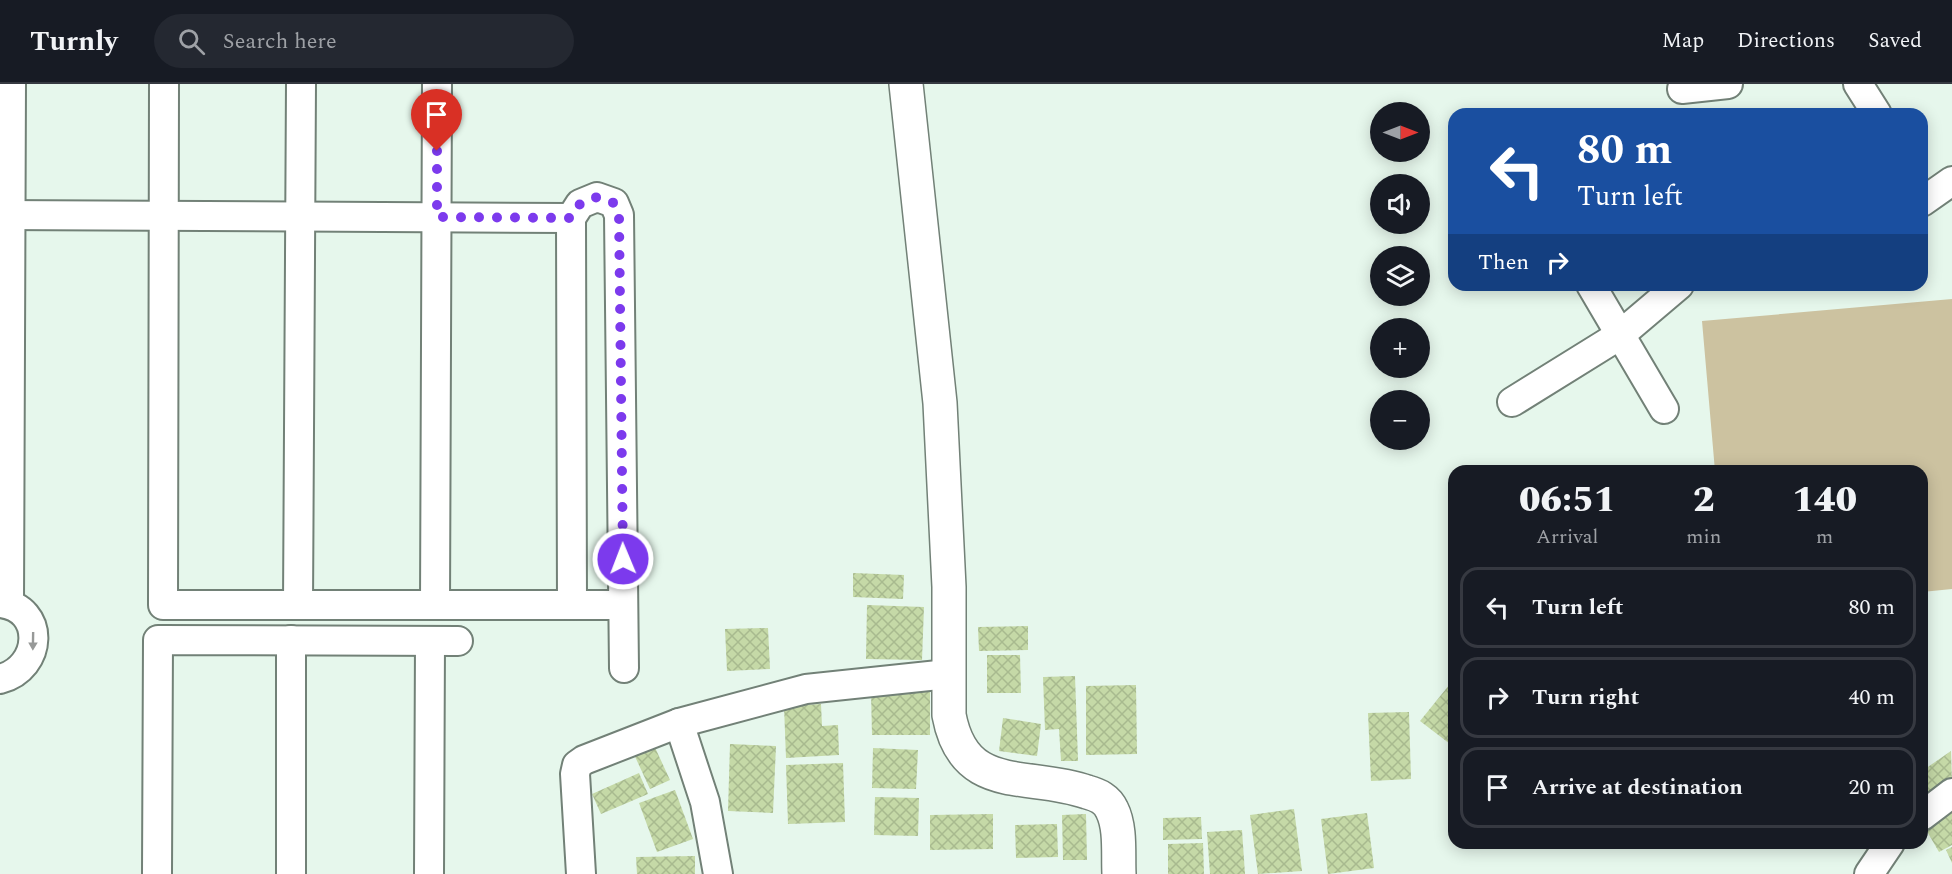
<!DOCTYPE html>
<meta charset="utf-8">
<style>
:root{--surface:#171b24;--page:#242831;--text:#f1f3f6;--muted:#9ea1a6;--line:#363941}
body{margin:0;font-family:Spectral,serif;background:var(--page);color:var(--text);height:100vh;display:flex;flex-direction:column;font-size:22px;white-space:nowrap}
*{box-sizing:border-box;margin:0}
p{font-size:20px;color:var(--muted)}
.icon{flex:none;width:33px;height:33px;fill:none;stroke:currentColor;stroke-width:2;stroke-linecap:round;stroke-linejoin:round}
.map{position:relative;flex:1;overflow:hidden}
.details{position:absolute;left:1448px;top:381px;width:480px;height:384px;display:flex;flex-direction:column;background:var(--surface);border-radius:18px;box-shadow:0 3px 15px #0003}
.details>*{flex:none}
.hud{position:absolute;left:1448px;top:24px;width:480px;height:183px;border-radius:18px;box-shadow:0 3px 15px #0003;background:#1a4fa0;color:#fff;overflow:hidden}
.needle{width:39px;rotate:90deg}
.fabs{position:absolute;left:1370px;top:18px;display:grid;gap:12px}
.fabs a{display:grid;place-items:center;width:60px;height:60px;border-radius:50%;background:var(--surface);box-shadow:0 3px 15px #0003;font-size:30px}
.pin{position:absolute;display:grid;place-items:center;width:51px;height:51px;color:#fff;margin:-62px -26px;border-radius:50% 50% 50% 0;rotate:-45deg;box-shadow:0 0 6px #0007}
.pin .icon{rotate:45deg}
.me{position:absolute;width:66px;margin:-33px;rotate:359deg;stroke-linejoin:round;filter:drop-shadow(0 0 4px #0008)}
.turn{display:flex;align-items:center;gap:21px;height:126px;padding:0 30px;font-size:27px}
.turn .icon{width:78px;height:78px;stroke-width:2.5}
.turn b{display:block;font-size:42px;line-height:51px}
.then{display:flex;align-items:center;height:57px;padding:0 30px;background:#0003;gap:12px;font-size:22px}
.eta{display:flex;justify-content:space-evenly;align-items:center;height:102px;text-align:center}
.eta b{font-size:36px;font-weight:800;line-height:42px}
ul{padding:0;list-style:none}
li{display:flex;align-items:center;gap:18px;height:81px;margin:0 12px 9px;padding:0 18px;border:3px solid var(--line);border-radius:18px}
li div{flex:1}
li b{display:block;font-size:22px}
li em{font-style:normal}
header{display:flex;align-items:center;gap:36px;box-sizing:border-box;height:84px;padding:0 30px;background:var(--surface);border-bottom:2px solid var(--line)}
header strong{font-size:28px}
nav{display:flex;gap:33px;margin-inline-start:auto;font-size:21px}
.search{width:420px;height:54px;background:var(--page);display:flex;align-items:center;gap:15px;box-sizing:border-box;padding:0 21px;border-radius:33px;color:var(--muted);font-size:22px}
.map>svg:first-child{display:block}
.grass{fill:#ccc2a0}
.building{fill:url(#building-cross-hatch)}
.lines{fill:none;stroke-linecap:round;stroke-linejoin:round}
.street-casing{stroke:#728177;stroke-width:32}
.secondary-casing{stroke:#728177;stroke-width:36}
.street{stroke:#fff;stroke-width:28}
.secondary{stroke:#fff;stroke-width:33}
.oneway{fill:#979998}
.route{stroke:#7c3aed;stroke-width:10;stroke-dasharray:0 18}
</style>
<header>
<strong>Turnly</strong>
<div class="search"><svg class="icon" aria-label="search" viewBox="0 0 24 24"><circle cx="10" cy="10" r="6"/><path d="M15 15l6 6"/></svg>Search here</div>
<nav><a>Map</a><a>Directions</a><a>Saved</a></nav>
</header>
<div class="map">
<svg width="1952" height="790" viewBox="0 0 1952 790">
<defs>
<pattern id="building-cross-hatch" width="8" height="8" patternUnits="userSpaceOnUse" patternTransform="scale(1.5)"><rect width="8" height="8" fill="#c5d9a7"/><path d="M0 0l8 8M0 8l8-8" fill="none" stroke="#a8ba8f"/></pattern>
</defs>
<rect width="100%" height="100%" fill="#e6f7ec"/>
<polygon class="grass" points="1952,215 1952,505 1922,508 1922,387 1715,387 1702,237"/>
<g class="building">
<polygon points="853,489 904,491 903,515 853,513"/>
<polygon points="867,521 924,523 922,576 866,575"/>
<polygon points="1028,542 1028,566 979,567 978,543"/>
<polygon points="768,544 770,585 727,587 725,545"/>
<polygon points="987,571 1020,571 1021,609 987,609"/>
<polygon points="1075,592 1078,677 1061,677 1059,645 1045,646 1043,593"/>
<polygon points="1454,595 1454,663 1420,637"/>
<polygon points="1136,601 1137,670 1086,671 1086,602"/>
<polygon points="930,607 930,651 872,651 871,608"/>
<polygon points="821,620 822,642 838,641 839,671 786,674 784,622"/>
<polygon points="1409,628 1411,695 1371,697 1368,629"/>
<polygon points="1003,634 1041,640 1037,672 999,667"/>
<polygon points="652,657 670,696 650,705 632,666"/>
<polygon points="730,660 776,662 773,729 728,727"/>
<polygon points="873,664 918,666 916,705 872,704"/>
<polygon points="1951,667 1952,700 1922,720 1922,687"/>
<polygon points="843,679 845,738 788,740 786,681"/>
<polygon points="639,689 648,710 601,730 592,710"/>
<polygon points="675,706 693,755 657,768 639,719"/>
<polygon points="875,713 919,714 918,752 874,751"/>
<polygon points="1294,725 1302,787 1258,790 1250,731"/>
<polygon points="1952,728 1952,761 1939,768 1925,744"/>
<polygon points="1367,729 1374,784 1328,790 1321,735"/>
<polygon points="993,730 993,765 930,766 930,731"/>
<polygon points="1086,730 1087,776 1063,776 1062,731"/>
<polygon points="1201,733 1202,755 1163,756 1163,734"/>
<polygon points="1057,740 1058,773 1016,774 1015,741"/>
<polygon points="1242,746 1245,790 1210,790 1207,748"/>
<polygon points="1203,759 1204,790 1168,790 1168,760"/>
<polygon points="1952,763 1952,779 1946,766"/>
<polygon points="695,772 695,790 637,790 636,773"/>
</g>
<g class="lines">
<defs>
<g id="street">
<polyline points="164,0 163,521 623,521"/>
<polyline points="1858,0 1877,30"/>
<polyline points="1682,5 1728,0"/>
<polyline points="1922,118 1952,97"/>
<polyline points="0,131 571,134"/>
<polyline points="1591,201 1664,325"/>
<polyline points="1512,318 1620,251 1679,201"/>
<path d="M0 519C46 524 43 584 0 595"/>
<polyline points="9,520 11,0"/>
<polyline points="298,521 301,0"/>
<polyline points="435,521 437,0"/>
<polyline points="572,521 571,134 580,120 597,113 614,119 619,131 624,584"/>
<polyline points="291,556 291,790"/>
<polyline points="679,639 705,718 718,790"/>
<polyline points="1922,732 1952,709"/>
<polyline points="157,790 158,556 458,557"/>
<polyline points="429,790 430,557"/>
<polyline points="581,790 575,690 577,681 584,676 679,639 806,605 948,590"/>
<polyline points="1869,790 1890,759"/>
</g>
<path id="secondary" d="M906 0 940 319 949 503V631C964 712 1028 687 1087 708 1098 711 1107 715 1112 726 1121 744 1118 770 1119 790"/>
</defs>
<use href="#street" class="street-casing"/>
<use href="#secondary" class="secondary-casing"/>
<use href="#street" class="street"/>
<use href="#secondary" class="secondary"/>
</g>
<defs><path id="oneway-solid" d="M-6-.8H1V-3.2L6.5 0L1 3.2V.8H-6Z" transform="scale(1.5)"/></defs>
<use class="oneway" href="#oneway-solid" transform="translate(33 557) rotate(91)"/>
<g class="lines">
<polyline class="route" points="437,67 437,133 571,134 580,120 597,113 614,119 619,131 623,475"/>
</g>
</svg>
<div class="fabs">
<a><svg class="needle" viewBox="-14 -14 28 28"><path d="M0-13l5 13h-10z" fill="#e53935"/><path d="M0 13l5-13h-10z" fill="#9ea1a6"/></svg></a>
<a><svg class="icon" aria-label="sound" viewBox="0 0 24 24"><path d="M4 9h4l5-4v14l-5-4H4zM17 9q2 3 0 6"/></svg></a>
<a><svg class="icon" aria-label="layers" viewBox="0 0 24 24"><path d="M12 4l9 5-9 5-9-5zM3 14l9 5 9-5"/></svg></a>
<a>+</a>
<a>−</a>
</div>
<div class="pin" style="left:437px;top:67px;background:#d93025"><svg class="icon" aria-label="arrive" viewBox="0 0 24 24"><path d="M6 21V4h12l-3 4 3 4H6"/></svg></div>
<svg class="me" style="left:623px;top:475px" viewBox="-20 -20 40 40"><circle r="17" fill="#7c3aed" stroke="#fff" stroke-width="3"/><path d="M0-11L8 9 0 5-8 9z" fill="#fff"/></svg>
<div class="hud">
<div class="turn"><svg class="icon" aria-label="left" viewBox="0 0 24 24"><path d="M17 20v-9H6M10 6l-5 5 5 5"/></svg><div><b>80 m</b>Turn left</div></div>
<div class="then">Then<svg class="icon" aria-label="right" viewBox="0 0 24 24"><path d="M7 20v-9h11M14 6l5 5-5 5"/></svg></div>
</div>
<section class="details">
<div class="eta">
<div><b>06:51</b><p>Arrival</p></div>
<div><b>2</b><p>min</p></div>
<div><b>140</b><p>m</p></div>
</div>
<ul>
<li><svg class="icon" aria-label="left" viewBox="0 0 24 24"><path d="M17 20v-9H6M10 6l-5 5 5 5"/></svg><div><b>Turn left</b></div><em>80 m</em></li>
<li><svg class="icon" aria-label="right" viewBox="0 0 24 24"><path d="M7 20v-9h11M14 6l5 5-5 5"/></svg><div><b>Turn right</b></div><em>40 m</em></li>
<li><svg class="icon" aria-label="arrive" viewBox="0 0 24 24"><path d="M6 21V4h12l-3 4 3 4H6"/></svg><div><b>Arrive at destination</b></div><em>20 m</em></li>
</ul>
</section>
</div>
